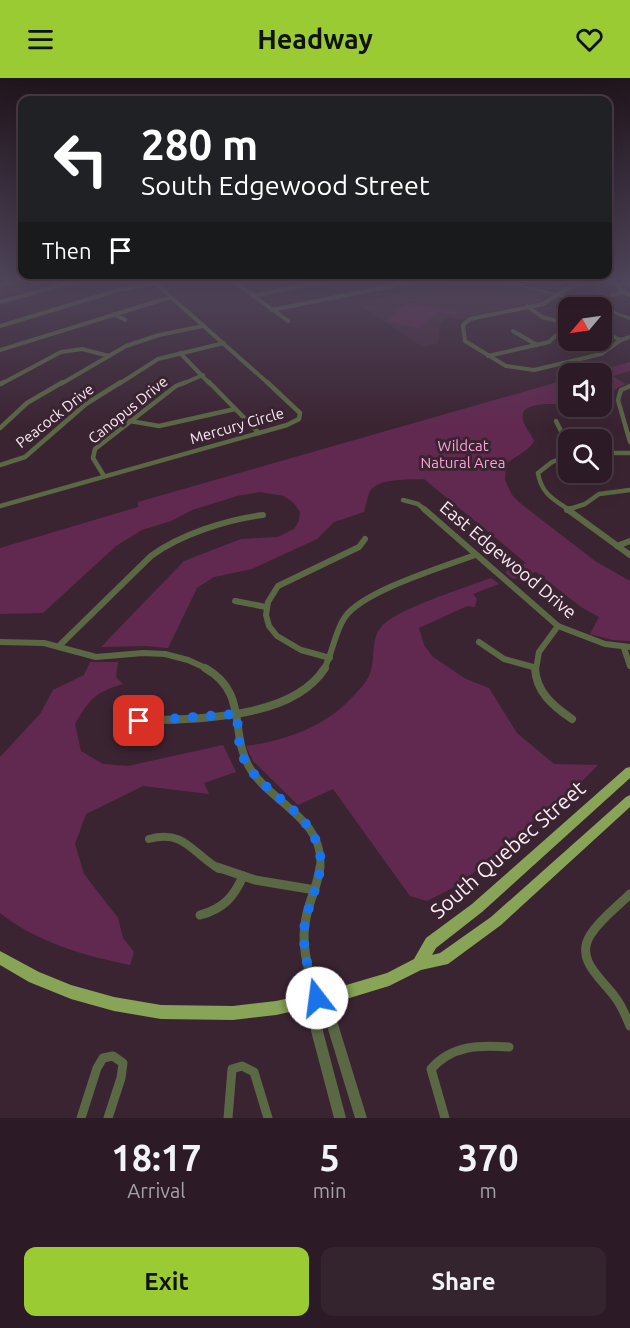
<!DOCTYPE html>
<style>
:root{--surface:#2c1b26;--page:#34242e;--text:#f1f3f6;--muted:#a6a1a7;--line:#483943;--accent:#9bcb33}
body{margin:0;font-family:Ubuntu,sans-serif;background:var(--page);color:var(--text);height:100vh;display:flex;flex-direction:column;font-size:22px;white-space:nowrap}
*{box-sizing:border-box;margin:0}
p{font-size:20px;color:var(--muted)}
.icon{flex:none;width:33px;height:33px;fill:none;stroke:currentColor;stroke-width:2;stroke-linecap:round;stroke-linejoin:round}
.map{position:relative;height:1040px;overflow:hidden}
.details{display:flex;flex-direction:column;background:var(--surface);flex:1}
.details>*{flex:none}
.guide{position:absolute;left:18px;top:18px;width:594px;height:183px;border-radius:12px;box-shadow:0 6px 24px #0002,0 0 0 2px var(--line);background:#202124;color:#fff;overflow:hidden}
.needle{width:39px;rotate:241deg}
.tools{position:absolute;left:558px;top:219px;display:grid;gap:12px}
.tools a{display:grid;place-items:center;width:54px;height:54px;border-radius:12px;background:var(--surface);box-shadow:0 6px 24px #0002,0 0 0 2px var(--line);font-size:30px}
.pin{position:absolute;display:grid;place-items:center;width:51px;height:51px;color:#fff;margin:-26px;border-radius:12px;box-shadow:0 3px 9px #0006}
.me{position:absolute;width:66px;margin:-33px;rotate:345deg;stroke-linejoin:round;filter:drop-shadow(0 0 4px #0008)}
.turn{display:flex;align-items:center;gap:21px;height:126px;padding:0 24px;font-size:27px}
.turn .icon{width:78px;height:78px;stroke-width:2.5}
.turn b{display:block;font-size:42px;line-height:51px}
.then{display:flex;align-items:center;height:57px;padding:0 24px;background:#0003;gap:12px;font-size:22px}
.eta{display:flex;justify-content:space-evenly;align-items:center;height:102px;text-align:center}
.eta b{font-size:36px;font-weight:700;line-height:42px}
.primary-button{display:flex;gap:12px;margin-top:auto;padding:12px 24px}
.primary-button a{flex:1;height:69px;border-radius:12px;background:var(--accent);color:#111;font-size:24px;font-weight:700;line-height:69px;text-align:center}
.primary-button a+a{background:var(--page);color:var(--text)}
header{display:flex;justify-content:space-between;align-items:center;height:78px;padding:0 24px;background:var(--accent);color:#111;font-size:27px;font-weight:700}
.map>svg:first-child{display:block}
.built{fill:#472b3d}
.green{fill:#622950}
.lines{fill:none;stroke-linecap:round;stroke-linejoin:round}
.minor-far4{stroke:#5a6944;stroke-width:4}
.minor-far3{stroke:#5a6944;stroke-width:4.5}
.minor-far2{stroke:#5a6944;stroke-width:6}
.minor-far1{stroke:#5a6944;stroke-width:8}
.minor{stroke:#5a6944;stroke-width:9}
.tertiary{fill:#5a6944;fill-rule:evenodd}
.primary{fill:#87a457;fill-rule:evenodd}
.route{stroke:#1a73e8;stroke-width:10;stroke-dasharray:0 18}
.labels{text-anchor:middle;stroke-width:6;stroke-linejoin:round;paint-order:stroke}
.far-street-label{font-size:15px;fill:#fbebf5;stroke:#3b2432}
.far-park-label{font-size:15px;fill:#faa1da;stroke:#3b2432}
.street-label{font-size:18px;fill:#fbebf5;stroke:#3b2432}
.near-street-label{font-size:21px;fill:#fbebf5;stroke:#3b2432}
</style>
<header><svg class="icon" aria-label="menu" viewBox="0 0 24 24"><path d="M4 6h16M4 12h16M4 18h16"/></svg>Headway<svg class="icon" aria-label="heart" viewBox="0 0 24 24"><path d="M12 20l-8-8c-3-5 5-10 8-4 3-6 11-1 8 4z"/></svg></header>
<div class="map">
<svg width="630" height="1040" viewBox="0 0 630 1040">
<rect width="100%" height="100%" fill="#3b2432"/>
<polygon class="built" points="454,204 499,204 550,217 540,224 471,238 462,242 447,239 440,246 438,265 423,269 356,225"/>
<g class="green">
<polygon points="411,225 458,234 455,237 439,234 419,250 387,243 406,226"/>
<polygon points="630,284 630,293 612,298 626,306 615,311 612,316 602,315 602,296 588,295"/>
<path d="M568 301V327C558 326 518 322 523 341 524 349 531 355 534 363 529 373 515 378 506 386L505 402 512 417 520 425 595 483 630 503V563L613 562 590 556 599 539 581 529 536 494 513 501 505 494 526 485 424 401C409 402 377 399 369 415 367 421 366 428 364 434L334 444 317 461 252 491 214 499 197 510 168 570 145 568 101 569 184 483 241 461 278 459 294 451 299 443 300 434 294 425 284 418 260 414 237 418 192 432 171 443 142 452 116 468 43 535 0 536V470L138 429V424Z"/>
<path d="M491 500 499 506 473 516 477 521 475 529 467 528 419 550 424 567 433 579 466 601 489 610 517 655 554 686 598 687 582 703 460 806 427 823 410 818 333 711 298 727 253 683 246 668C288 662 328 648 356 615 362 609 369 601 371 592 375 579 371 559 382 548 397 531 467 509 491 500Z"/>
<path d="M90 584H118L116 599 123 606C95 614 89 622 75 646L81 673 103 686 128 688 223 667 236 694 204 705 209 716 143 708 86 736 75 766 84 796 118 840 123 860 134 874 130 887C85 878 36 864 0 835V679L40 636 53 612 84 597Z"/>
</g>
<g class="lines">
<g class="minor-far4">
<polyline points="154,204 269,306"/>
<polyline points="235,204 288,243"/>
<polyline points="593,204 572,208 543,226 470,241 463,247 465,263 506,288 534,292 601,276 621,262 630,259"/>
<polyline points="597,204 630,206"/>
<polyline points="616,204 620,212 630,217"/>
<polyline points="0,207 12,204"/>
<polyline points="613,217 624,214"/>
<polyline points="253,218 321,204"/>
<polyline points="0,224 72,204"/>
<polyline points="527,228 542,239 568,246"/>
<polyline points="272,232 411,204"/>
<polyline points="114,236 125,242"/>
<polyline points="0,248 119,212 156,205"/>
<polyline points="513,253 537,267"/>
<polyline points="602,254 621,262"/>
<polyline points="0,272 171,219"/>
<polyline points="180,275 210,306"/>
<polyline points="488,278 549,264 568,246"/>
<polyline points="1,306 61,274 82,271 109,278"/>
<polyline points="61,306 126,268 159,257 203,248"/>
<polyline points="119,306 158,281 224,265"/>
<polyline points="182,306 203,297"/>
</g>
<g class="minor-far3">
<polyline points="209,304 259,355"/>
<polyline points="0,306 4,304"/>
<polyline points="630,308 621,312 618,322 630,364"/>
<polyline points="130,343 159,348 235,331"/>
<polyline points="556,343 568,367"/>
<polyline points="0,350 27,325 63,304"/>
<polyline points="602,375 630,375"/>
<path d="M568 378 552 384 538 395C541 415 553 421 569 432"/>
<polyline points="0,387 25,379 86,326 121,304"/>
<polyline points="104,398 93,380 95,371 176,308 186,304"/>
<polyline points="403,422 418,426 425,432"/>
<polyline points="0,428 287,347 299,341 300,335 267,304"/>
<polyline points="567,432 585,426 599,416 630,412"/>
</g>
<g class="minor-far2">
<polyline points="424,431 558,548 605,566 630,569"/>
<polyline points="567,431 630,477"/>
<polyline points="567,432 570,431"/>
<polyline points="617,468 630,463"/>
<polyline points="235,523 266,529"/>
<polyline points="0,564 44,565 96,579 143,575 165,576 188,582 208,591"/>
<polyline points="479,564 504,581 533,589"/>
<path d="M59 568 151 478C179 457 228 441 263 437"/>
<polyline points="624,570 630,588"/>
<polyline points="330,580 301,572 277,558 269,548 266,537 268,524 278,508 359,469 365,461"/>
<path d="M324 591C333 575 334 555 345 539 363 513 443 489 475 477"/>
<polyline points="536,591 539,574 558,548"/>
</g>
<g class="minor-far1">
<path d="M205 590C250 615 228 656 251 692 273 726 326 742 320 791"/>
<path d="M535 590C536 614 553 628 572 641"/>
<path d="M139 643C195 640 291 643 325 590"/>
<path d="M149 761C184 751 192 775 219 791"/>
</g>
<g class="minor">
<polyline points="217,789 255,802 315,812"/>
<path d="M630 816C617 829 601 840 591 856 574 881 601 900 615 919 622 928 626 938 630 948"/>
<path d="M200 837C223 831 234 819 243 798"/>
<path d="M316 920C309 894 300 867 306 840 309 823 318 807 320 789"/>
<polyline points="81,1040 97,990 103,980 113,978 123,985 121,1000 108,1040"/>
<polyline points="228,1040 232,991 242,988 254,994 268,1040"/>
<path d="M445 1040 431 991C452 967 479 967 509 969"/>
</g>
<g class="tertiary">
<polygon points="504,204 510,204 591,224 630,239 630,242 602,231 602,230 597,230 587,226"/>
<polygon points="317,914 321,916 338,946 367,1040 355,1040 327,948 323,942 323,953 346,1040 334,1040 311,953 311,920 313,916"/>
</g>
<polygon class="primary" points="630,689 630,700 482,834 436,870 432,877 440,875 491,839 626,719 630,717 630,729 501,847 448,886 421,892 389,908 343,922 276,937 233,942 161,941 114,933 71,921 29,904 0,887 0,873 39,894 71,907 114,919 161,927 233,928 276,923 343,908 387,895 414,881 426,860 472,826 626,690"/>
</g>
<linearGradient id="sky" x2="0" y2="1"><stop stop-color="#20141c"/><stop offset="0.58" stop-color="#4f455a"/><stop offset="1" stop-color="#4f455a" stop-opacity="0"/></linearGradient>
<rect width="630" height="349" fill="url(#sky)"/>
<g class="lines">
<path class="route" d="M139 643 237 636C238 650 238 668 244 681 262 716 305 729 318 768 328 796 306 824 304 853 303 875 310 899 317 920"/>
</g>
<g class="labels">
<g class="far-street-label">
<text transform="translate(128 332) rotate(-39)" y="5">Canopus Drive</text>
<text transform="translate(55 338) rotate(-38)" y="5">Peacock Drive</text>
<text transform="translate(237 348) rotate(-16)" y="5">Mercury Circle</text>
</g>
<g class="far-park-label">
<text x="463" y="373">Wildcat<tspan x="463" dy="17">Natural Area</tspan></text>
</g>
<g class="street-label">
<text transform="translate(508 482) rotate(40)" y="6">East Edgewood Drive</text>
</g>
<g class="near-street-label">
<text transform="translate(508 772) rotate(-41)" y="7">South Quebec Street</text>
</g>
</g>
</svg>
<div class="tools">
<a><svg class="needle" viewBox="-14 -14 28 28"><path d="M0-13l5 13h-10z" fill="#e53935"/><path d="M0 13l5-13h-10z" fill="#a6a1a7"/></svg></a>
<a><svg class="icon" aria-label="sound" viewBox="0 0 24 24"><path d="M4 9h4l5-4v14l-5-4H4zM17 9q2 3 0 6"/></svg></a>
<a><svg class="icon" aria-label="search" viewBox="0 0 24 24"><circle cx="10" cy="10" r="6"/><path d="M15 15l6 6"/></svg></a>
</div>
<div class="pin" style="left:139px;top:643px;background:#d93025"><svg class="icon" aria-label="arrive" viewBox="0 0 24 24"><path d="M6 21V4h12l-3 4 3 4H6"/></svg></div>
<svg class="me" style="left:317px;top:920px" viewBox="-20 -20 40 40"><circle r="19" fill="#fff"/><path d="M0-13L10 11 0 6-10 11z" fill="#1a73e8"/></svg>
<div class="guide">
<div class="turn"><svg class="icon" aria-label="left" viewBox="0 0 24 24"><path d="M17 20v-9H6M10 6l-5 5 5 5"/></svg><div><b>280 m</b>South Edgewood Street</div></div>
<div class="then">Then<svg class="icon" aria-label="arrive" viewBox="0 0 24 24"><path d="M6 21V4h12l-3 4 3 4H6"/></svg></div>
</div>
</div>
<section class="details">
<div class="eta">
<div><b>18:17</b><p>Arrival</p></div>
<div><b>5</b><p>min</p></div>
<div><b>370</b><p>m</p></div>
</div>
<div class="primary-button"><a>Exit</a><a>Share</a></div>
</section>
